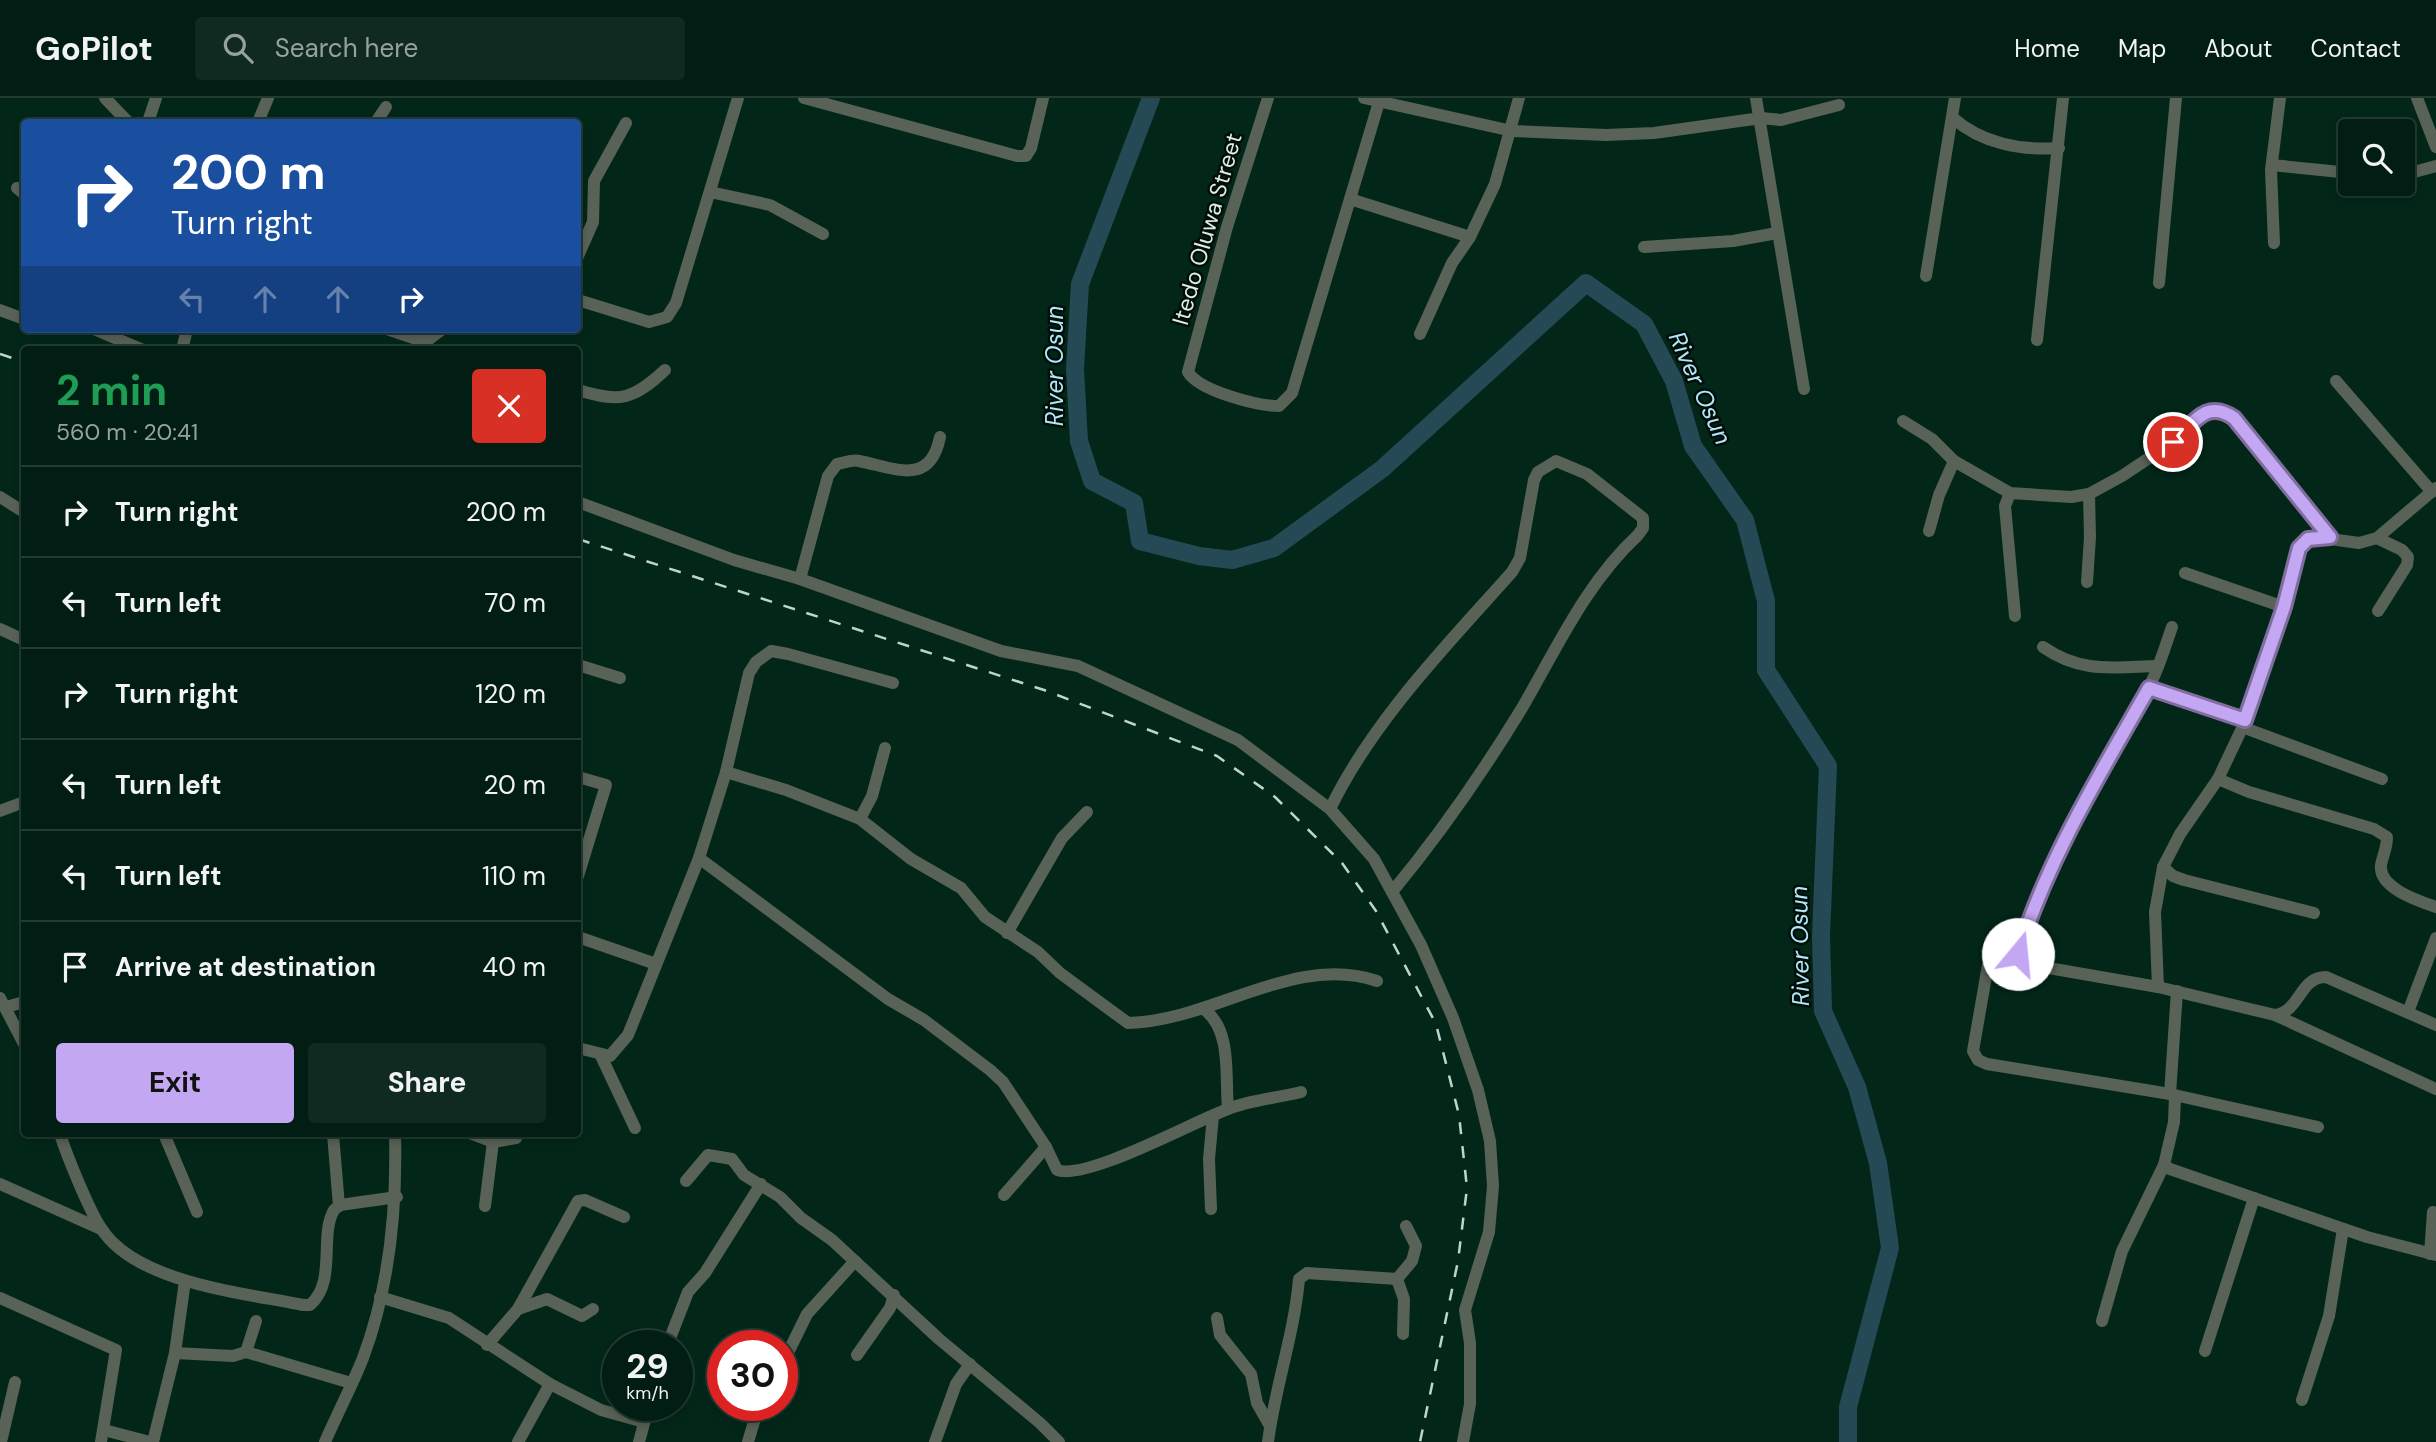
<!DOCTYPE html>
<meta charset="utf-8">
<style>
:root{--surface:#021d13;--page:#102a21;--text:#f1f3f6;--muted:#96a2a0;--line:#233b33;--accent:#c3a7f2}
body{margin:0;font-family:"DM Sans",sans-serif;background:var(--page);color:var(--text);height:100vh;display:flex;flex-direction:column;font-size:26px;white-space:nowrap}
*{box-sizing:border-box;margin:0}
p{font-size:23px;color:var(--muted)}
.icon{flex:none;width:38px;height:38px;fill:none;stroke:currentColor;stroke-width:2;stroke-linecap:round;stroke-linejoin:round}
.map{position:relative;flex:1;overflow:hidden}
.details{position:absolute;left:21px;top:248px;width:560px;height:791px;display:flex;flex-direction:column;background:var(--surface);border-radius:7px;box-shadow:0 4px 10px #0003,0 0 0 2px var(--line)}
.details>*{flex:none}
.hud{position:absolute;left:21px;top:21px;width:560px;height:214px;border-radius:7px;box-shadow:0 4px 10px #0003,0 0 0 2px var(--line);background:#1a4fa0;color:#fff;overflow:hidden}
.tools{position:absolute;left:2338px;top:21px;display:grid;gap:14px}
.tools a{display:grid;place-items:center;width:77px;height:77px;border-radius:7px;background:var(--surface);box-shadow:0 4px 10px #0003,0 0 0 2px var(--line);font-size:35px}
.speed{position:absolute;left:602px;top:1232px;display:flex;gap:14px;font-size:35px;font-weight:700;text-align:center}
.speed>*{display:grid;place-content:center;width:91px;height:91px;border-radius:50%;background:var(--surface);box-shadow:0 4px 10px #0003,0 0 0 2px var(--line);line-height:1}
.speed small{font-size:18px;font-weight:400}
.speed .limit{border:10px solid #d22;background:#fff;color:#111}
.pin{position:absolute;display:grid;place-items:center;width:60px;height:60px;color:#fff;margin:-30px;border:4px solid #fff;border-radius:50%;box-shadow:0 2px 7px #0007}
.me{position:absolute;width:77px;margin:-38px;rotate:17deg;stroke-linejoin:round;filter:drop-shadow(0 0 5px #0008)}
.turn{display:flex;align-items:center;gap:24px;height:147px;padding:0 35px;font-size:32px}
.turn .icon{width:91px;height:91px;stroke-width:2.5}
.turn b{display:block;font-size:49px;line-height:60px}
.lanes{display:flex;align-items:center;height:66px;padding:0 35px;background:#0003;justify-content:center;gap:35px;direction:ltr}
.lanes .off{opacity:.35}
.round{display:grid;place-items:center;flex:none;width:74px;height:74px;border-radius:7px;background:var(--page)}
.overview{display:flex;align-items:center;justify-content:space-between;height:119px;padding:0 35px}
h1{font-size:42px;font-weight:700;line-height:52px;color:#1e9e55}
.button{display:flex;gap:14px;margin-top:auto;padding:14px 35px}
.button a{flex:1;height:80px;border-radius:7px;background:var(--accent);color:#111;font-size:28px;font-weight:700;line-height:80px;text-align:center}
.button a+a{background:var(--page);color:var(--text)}
ul{padding:0;list-style:none}
li{display:flex;align-items:center;gap:21px;height:91px;padding:0 35px;border-top:2px solid var(--line)}
li div{flex:1}
li b{display:block;font-size:26px}
li em{font-style:normal}
header{display:flex;align-items:center;gap:42px;box-sizing:border-box;height:98px;padding:0 35px;background:var(--surface);border-bottom:2px solid var(--line)}
header strong{font-size:33px}
nav{display:flex;gap:38px;margin-inline-start:auto;font-size:24px}
.search{width:490px;height:63px;background:var(--page);display:flex;align-items:center;gap:18px;box-sizing:border-box;padding:0 24px;border-radius:7px;color:var(--muted);font-size:26px}
.map>svg:first-child{display:block}
.lines{fill:none;stroke-linecap:round;stroke-linejoin:round}
.river{stroke:#254a55;stroke-width:18}
.minor{stroke:#596256;stroke-width:12}
.rail{stroke:#bfd5cb;stroke-width:2.5;stroke-dasharray:12 12;stroke-linecap:butt}
.route-casing{stroke:#7f6d9d;stroke-width:18}
.route{stroke:#c3a7f2;stroke-width:12}
.labels{text-anchor:middle;stroke-width:5;stroke-linejoin:round;paint-order:stroke}
.street-label{font-size:23px;fill:#dbefe5;stroke:#020d07}
.water-label{font-size:24px;font-style:italic;fill:#b0e8f9;stroke:#020d07}
</style>
<header>
<strong>GoPilot</strong>
<div class="search"><svg class="icon" aria-label="search" viewBox="0 0 24 24"><circle cx="10" cy="10" r="6"/><path d="M15 15l6 6"/></svg>Search here</div>
<nav><a>Home</a><a>Map</a><a>About</a><a>Contact</a></nav>
</header>
<div class="map">
<svg width="2436" height="1344" viewBox="0 0 2436 1344">
<rect width="100%" height="100%" fill="#022719"/>
<g class="lines">
<polyline class="river" points="1151,0 1080,186 1075,271 1079,343 1092,383 1134,405 1140,443 1199,458 1232,462 1274,450 1382,371 1586,185 1644,226 1674,283 1693,348 1745,422 1766,503 1766,572 1828,668 1821,838 1823,913 1857,989 1878,1065 1890,1150 1848,1309 1848,1344"/>
<g class="minor">
<polyline points="105,0 128,24"/>
<polyline points="804,0 1017,58 1026,58 1031,50 1043,0"/>
<path d="M1268 0 1227 129 1188 274C1199 293 1258 308 1279 308L1292 295 1379 4"/>
<polyline points="1364,0 1512,33 1606,37 1654,35 1761,20 1781,22 1839,7"/>
<polyline points="1756,0 1804,291"/>
<polyline points="2417,0 2436,49"/>
<path d="M1953 20C1981 45 2021 53 2059 50"/>
<polyline points="148,24 156,0"/>
<polyline points="258,24 268,0"/>
<polyline points="376,24 386,9"/>
<polyline points="2272,67 2350,75"/>
<polyline points="2403,77 2436,68"/>
<polyline points="17,90 24,96"/>
<polyline points="710,94 770,107 823,136"/>
<polyline points="1350,101 1470,139"/>
<polyline points="2274,145 2271,72 2280,0"/>
<polyline points="1644,149 1733,143 1777,135"/>
<polyline points="578,158 593,124 594,83 626,25"/>
<polyline points="1926,178 1955,0"/>
<polyline points="2159,185 2176,0"/>
<polyline points="578,202 649,224 667,219 676,205 738,0"/>
<polyline points="0,212 24,221"/>
<polyline points="94,231 143,252"/>
<polyline points="387,231 425,244 430,252"/>
<polyline points="1420,236 1452,165 1470,139 1495,86 1519,0"/>
<polyline points="2037,242 2063,0"/>
<polyline points="425,244 443,231"/>
<polyline points="182,252 187,231"/>
<polyline points="2336,283 2432,394"/>
<path d="M578 292C620 305 633 302 665 272"/>
<polyline points="1903,323 1932,341 1954,363 2010,395 2071,399 2089,396 2122,378 2173,344 2205,313 2216,311 2234,320 2330,439"/>
<polyline points="2010,395 2005,408 2015,518"/>
<polyline points="0,399 24,414"/>
<polyline points="578,404 734,462 800,481 1001,553 1078,568 1238,642 1330,711 1374,761 1421,847 1453,920 1478,992 1490,1043 1493,1088 1489,1134 1465,1212 1470,1245 1470,1306 1463,1344"/>
<polyline points="1929,433 1939,397 1954,363"/>
<polyline points="2377,440 2402,452 2408,459 2407,467 2378,513"/>
<polyline points="2185,475 2284,509"/>
<path d="M800 481 828 378 837 366C844 365 853 361 859 363 895 370 930 389 940 339"/>
<polyline points="2087,484 2090,439 2089,396"/>
<path d="M2172 529C2165 549 2159 570 2149 589 2130 630 2010 827 2019 859 2020 863 2022 864 2025 866L2158 889 2275 917 2436 991"/>
<polyline points="0,531 24,542"/>
<path d="M2043 549C2082 576 2114 569 2158 568"/>
<polyline points="578,567 620,580"/>
<polyline points="2149,590 2245,623"/>
<polyline points="2242,629 2382,681"/>
<path d="M726 674 786 692 860 721 911 761 961 790 985 819 1038 854 1060 875 1128 925C1214 923 1293 855 1377 883"/>
<polyline points="578,679 606,687 578,778"/>
<path d="M2218 681 2249 694 2374 731 2387 739C2387 750 2383 757 2381 767 2378 790 2419 803 2436 809"/>
<path d="M1330 711C1373 622 1447 547 1512 474L1520 460 1534 382 1538 374 1556 363 1587 376 1643 420V430L1638 437C1586 485 1557 550 1522 610 1483 674 1440 736 1392 794"/>
<polyline points="0,713 24,704"/>
<polyline points="860,721 872,698 885,650"/>
<path d="M699 760 888 901 924 922 990 972 1003 984 1046 1049 1057 1072C1086 1083 1195 1023 1228 1011 1250 1002 1278 1000 1301 994"/>
<polyline points="2163,769 2173,778 2184,782 2314,815"/>
<polyline points="1007,835 1062,740 1087,714"/>
<polyline points="578,839 656,866"/>
<polyline points="2020,862 1998,862 1988,867 1973,953 1978,962 1987,966 2170,996 2318,1029"/>
<polyline points="2158,889 2155,814 2163,769 2180,736 2218,681 2253,607 2284,509 2299,450 2308,441 2316,439 2359,445 2377,440 2436,390"/>
<polyline points="0,900 24,946"/>
<polyline points="6,909 24,904"/>
<path d="M1205 912C1232 933 1225 978 1228 1011"/>
<polyline points="2408,914 2436,840"/>
<path d="M2275 917C2301 913 2299 879 2326 879L2436 927"/>
<polyline points="578,950 610,958 628,937 699,760 726,674 749,575 756,564 771,553 788,556 893,585"/>
<polyline points="601,958 635,1030"/>
<polyline points="2170,996 2177,893"/>
<polyline points="2175,998 2174,1024 2164,1067 2170,1071 2367,1139 2436,1157"/>
<path d="M60 1036C67 1058 89 1112 101 1130 135 1185 245 1195 303 1207H310C337 1184 319 1137 334 1112L340 1107 397 1099"/>
<polyline points="164,1036 197,1114"/>
<polyline points="333,1036 339,1108"/>
<polyline points="472,1036 493,1044 516,1040"/>
<polyline points="686,1083 708,1057 732,1061 744,1077 780,1099 801,1120 832,1142 939,1241 1040,1325 1059,1344"/>
<polyline points="0,1086 101,1131"/>
<polyline points="1004,1097 1046,1049"/>
<polyline points="485,1108 493,1044"/>
<polyline points="1211,1111 1209,1061 1213,1018"/>
<polyline points="2430,1156 2433,1114"/>
<polyline points="1397,1181 1404,1201 1403,1236"/>
<polyline points="380,1199 449,1220 550,1286 601,1312 644,1324"/>
<polyline points="0,1200 116,1252 101,1344"/>
<polyline points="518,1211 547,1201 582,1218 593,1211"/>
<polyline points="1217,1220 1220,1237 1251,1276 1257,1305 1270,1328"/>
<polyline points="2102,1223 2122,1153 2164,1067"/>
<polyline points="487,1247 518,1211 578,1103 585,1102 624,1119"/>
<polyline points="667,1248 688,1194 705,1175 761,1086"/>
<polyline points="2205,1253 2254,1100"/>
<polyline points="246,1254 351,1285"/>
<polyline points="175,1255 233,1258 246,1254 256,1223"/>
<polyline points="857,1257 890,1210 894,1197"/>
<polyline points="782,1267 807,1216 855,1163"/>
<polyline points="2302,1302 2329,1218 2343,1131"/>
<polyline points="104,1332 150,1344"/>
<polyline points="1,1344 15,1284"/>
<polyline points="153,1344 175,1255 185,1183"/>
<path d="M325 1344C337 1316 352 1288 363 1260 390 1188 397 1112 395 1036"/>
<polyline points="518,1344 550,1286"/>
<polyline points="639,1344 649,1307"/>
<polyline points="748,1344 759,1307"/>
<polyline points="935,1344 956,1286 970,1266"/>
<path d="M1268 1344C1275 1289 1294 1237 1299 1181L1307 1175 1397 1181 1412 1163 1416 1148 1406 1128"/>
</g>
<g class="rail">
<polyline points="0,256 24,264"/>
<polyline points="578,441 1044,592 1217,658 1275,699 1342,765 1376,813 1436,926 1459,1017 1467,1090 1458,1163 1420,1344"/>
</g>
</g>
<g class="lines">
<defs>
<path id="route" d="M2018 856C2047 762 2100 676 2149 590L2245 622 2284 509 2299 450 2308 441 2330 439 2234 320C2205 300 2193 327 2173 344"/>
</defs>
<use href="#route" class="route-casing"/>
<use href="#route" class="route"/>
</g>
<g class="labels">
<g class="street-label">
<text transform="translate(1207 131) rotate(-74)" y="8">Itedo Oluwa Street</text>
</g>
<g class="water-label">
<text transform="translate(1055 268) rotate(-90)" y="8">River Osun</text>
<text transform="translate(1700 290) rotate(66)" y="8">River Osun</text>
<text transform="translate(1800 848) rotate(-91)" y="8">River Osun</text>
</g>
</g>
</svg>
<div class="tools">
<a><svg class="icon" aria-label="search" viewBox="0 0 24 24"><circle cx="10" cy="10" r="6"/><path d="M15 15l6 6"/></svg></a>
</div>
<div class="speed"><div>29<small>km/h</small></div><div class="limit">30</div></div>
<div class="pin" style="left:2173px;top:344px;background:#d93025"><svg class="icon" aria-label="arrive" viewBox="0 0 24 24"><path d="M6 21V4h12l-3 4 3 4H6"/></svg></div>
<svg class="me" style="left:2018px;top:856px" viewBox="-20 -20 40 40"><circle r="19" fill="#fff"/><path d="M0-13L10 11 0 6-10 11z" fill="#c3a7f2"/></svg>
<div class="hud">
<div class="turn"><svg class="icon" aria-label="right" viewBox="0 0 24 24"><path d="M7 20v-9h11M14 6l5 5-5 5"/></svg><div><b>200 m</b>Turn right</div></div>
<div class="lanes"><svg class="icon off" aria-label="left" viewBox="0 0 24 24"><path d="M17 20v-9H6M10 6l-5 5 5 5"/></svg><svg class="icon off" aria-label="ahead" viewBox="0 0 24 24"><path d="M12 20V5M6 11l6-6 6 6"/></svg><svg class="icon off" aria-label="ahead" viewBox="0 0 24 24"><path d="M12 20V5M6 11l6-6 6 6"/></svg><svg class="icon" aria-label="right" viewBox="0 0 24 24"><path d="M7 20v-9h11M14 6l5 5-5 5"/></svg></div>
</div>
<section class="details">
<div class="overview"><div><h1>2 min</h1><p>560 m · 20:41</p></div><a class="round" style="background:#d93025;color:#fff"><svg class="icon" aria-label="close" viewBox="0 0 24 24"><path d="M6 6l12 12M18 6L6 18"/></svg></a></div>
<ul>
<li><svg class="icon" aria-label="right" viewBox="0 0 24 24"><path d="M7 20v-9h11M14 6l5 5-5 5"/></svg><div><b>Turn right</b></div><em>200 m</em></li>
<li><svg class="icon" aria-label="left" viewBox="0 0 24 24"><path d="M17 20v-9H6M10 6l-5 5 5 5"/></svg><div><b>Turn left</b></div><em>70 m</em></li>
<li><svg class="icon" aria-label="right" viewBox="0 0 24 24"><path d="M7 20v-9h11M14 6l5 5-5 5"/></svg><div><b>Turn right</b></div><em>120 m</em></li>
<li><svg class="icon" aria-label="left" viewBox="0 0 24 24"><path d="M17 20v-9H6M10 6l-5 5 5 5"/></svg><div><b>Turn left</b></div><em>20 m</em></li>
<li><svg class="icon" aria-label="left" viewBox="0 0 24 24"><path d="M17 20v-9H6M10 6l-5 5 5 5"/></svg><div><b>Turn left</b></div><em>110 m</em></li>
<li><svg class="icon" aria-label="arrive" viewBox="0 0 24 24"><path d="M6 21V4h12l-3 4 3 4H6"/></svg><div><b>Arrive at destination</b></div><em>40 m</em></li>
</ul>
<div class="button"><a>Exit</a><a>Share</a></div>
</section>
</div>
